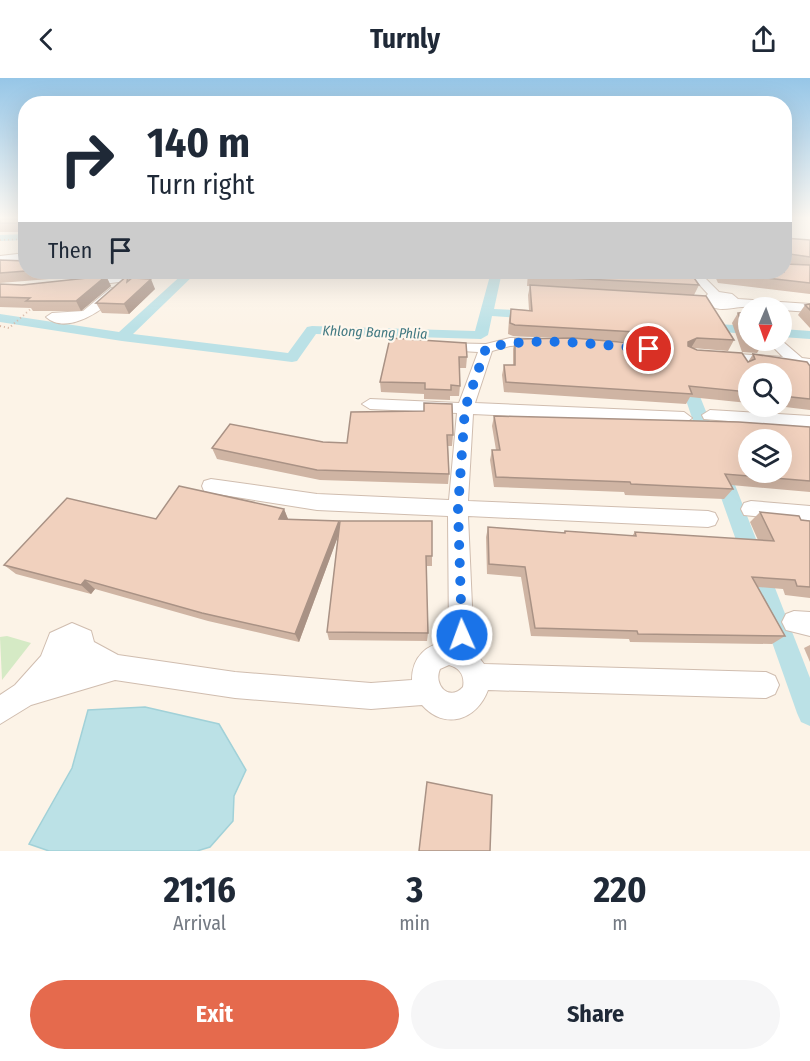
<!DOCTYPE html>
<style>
:root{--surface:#fff;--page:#f6f6f7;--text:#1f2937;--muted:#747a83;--accent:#e56a4d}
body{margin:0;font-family:"Fira Sans Condensed",sans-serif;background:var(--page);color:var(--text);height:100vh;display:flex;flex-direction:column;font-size:22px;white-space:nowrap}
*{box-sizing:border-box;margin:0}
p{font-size:20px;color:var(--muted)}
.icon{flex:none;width:33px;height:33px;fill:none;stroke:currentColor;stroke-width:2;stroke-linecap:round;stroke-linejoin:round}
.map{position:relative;height:773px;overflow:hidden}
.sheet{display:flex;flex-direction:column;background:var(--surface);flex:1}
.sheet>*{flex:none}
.hud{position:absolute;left:18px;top:18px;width:774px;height:183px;border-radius:24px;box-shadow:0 6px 24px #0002;background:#fff;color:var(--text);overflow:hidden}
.needle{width:39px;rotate:182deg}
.buttons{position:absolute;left:738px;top:219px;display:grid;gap:12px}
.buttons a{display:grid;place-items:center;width:54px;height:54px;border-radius:50%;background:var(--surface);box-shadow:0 6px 24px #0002;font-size:30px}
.pin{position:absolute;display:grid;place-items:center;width:51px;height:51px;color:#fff;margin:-26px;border:3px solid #fff;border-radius:50%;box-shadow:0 2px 6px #0007}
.me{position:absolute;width:66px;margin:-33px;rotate:358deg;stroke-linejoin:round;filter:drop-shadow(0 0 4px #0008)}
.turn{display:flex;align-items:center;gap:21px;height:126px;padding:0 30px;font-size:27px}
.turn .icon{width:78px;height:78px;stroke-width:2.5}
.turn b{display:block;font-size:42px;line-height:51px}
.then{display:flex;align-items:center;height:57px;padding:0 30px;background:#0003;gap:12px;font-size:22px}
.eta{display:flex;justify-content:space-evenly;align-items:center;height:102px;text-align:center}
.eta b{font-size:36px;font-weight:700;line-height:42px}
.cta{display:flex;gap:12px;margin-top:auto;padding:12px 30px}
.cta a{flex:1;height:69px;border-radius:36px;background:var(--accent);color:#fff;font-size:24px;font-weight:700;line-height:69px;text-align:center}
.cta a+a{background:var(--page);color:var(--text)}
header{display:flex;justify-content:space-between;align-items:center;height:78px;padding:0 30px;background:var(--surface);font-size:27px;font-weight:700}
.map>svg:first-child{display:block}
.green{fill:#d5eac5}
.water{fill:#bbe1e6;stroke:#a1d1d8;stroke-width:1.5}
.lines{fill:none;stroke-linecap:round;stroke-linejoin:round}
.canal{fill:#bbe1e6;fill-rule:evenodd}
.minor-casing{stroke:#d0bdaf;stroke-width:2}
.path-far1{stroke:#d7b4a1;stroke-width:1.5;stroke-dasharray:1 3;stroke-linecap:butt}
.path{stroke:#d7b4a1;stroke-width:2;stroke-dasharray:1 3;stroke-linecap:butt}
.minor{fill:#fff;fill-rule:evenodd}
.wall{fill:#cfb4a3;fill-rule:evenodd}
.shaded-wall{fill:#a99285}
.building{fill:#f1d1be;stroke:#a99285;stroke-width:1.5;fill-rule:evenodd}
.route{stroke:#1a73e8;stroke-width:10;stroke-dasharray:0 18}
.labels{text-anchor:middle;stroke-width:4.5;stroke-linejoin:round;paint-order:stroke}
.far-water-label{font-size:14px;font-style:italic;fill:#427982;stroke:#fff7ed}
</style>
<header><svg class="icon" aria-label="back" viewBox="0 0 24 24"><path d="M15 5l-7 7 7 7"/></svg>Turnly<svg class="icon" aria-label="share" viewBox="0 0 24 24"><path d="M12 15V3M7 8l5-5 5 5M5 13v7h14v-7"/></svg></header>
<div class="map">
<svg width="810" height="773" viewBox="0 0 810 773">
<rect width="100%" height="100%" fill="#fcf3e7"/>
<polygon class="green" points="7,558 31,565 2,602 0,559"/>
<polygon class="water" points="145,629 219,646 246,692 234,718 233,743 210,769 197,773 49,773 29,766 72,690 88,632"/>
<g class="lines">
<g class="canal">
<polygon points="26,156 26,162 0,163 0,157"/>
<polygon points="185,194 197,194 133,256 288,275 307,249 312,248 475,253 491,194 502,194 494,231 532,233 538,237 532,241 492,238 488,257 481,261 316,256 297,283 292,284 122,263 0,244 0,236 119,254"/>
<polygon points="703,245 748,248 748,256 698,252 698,246"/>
<polygon points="782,251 810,253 810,261 782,259"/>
<polygon points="684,291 691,296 719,366 716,370 704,370 701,366 677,296"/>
<polygon points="721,387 727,389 730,394 810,600 810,648 801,644 797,635 712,394 715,389"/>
</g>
<defs>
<g id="minor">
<polygon points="26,175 26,181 0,184 0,178"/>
<path d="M688 194H699L719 214 732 216 738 221 810 226V234L782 232V230C769 230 755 228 742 229 727 230 715 236 703 221L708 216Z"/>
<polygon points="131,197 135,198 135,202 86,208 80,205 86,202"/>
<path d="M111 210 121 213C107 231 67 258 46 239L52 235 83 233Z"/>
<path d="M538 259 545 263 543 266 510 268 492 273 475 325 684 334 692 340 684 346 473 336 468 423 708 433 715 435 718 441 715 447 708 449 468 438 474 573 484 586 766 594 775 598 779 607 775 616 766 620 488 612C477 642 445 653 422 627L371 631 235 620 115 602 31 627 0 646V617L15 607 41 578 50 555 72 545 91 553 94 564 118 577 235 594 371 605 412 602C412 578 427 566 449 563L448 438 317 432 211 415 204 413 202 408 204 403 211 401 317 416 449 422 457 335 370 331 362 326 370 321 459 325 478 274 444 272 437 268 439 265 486 266 510 260ZM449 587C460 590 465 598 463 609 449 624 433 607 440 591Z"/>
<polygon points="766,262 781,262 802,280 810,281 810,289 722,283 715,279 722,275 783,279"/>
<polygon points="710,332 810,338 810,350 704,341 702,337"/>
<polygon points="751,423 810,428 810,444 744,437 741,431 744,425"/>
<polygon points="794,533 810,534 810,558 786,552 782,544 786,536"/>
</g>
</defs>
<use href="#minor" class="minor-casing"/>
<polyline class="path-far1" points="0,162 26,161"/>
<polyline class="path" points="0,248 9,250 33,229"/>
<use href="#minor" class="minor"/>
</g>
<g class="wall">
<rect x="0" y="141" width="26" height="13"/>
<polygon points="784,160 810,162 810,216 718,205 713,194 784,194"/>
<polygon points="0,182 26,183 26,194 135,194 0,205"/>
<path d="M528 194H690L699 207 694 217 734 262 728 273 693 270 697 272 748 284 753 276 810 288V332L777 328H782V296H748V325L690 319 686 326 504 314 502 297 504 287H513V271L515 261 562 260 513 258 508 256 509 241 511 231 529 232 528 217 530 208H527ZM597 262 649 265 653 267Z"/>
<polygon points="128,197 130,201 155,211 129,236 102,235 96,225"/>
<polygon points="106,198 111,208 81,233 33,233 31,230 0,229 0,206 22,207"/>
<polygon points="810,226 810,250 798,237 805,227"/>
<polygon points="738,235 764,264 757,275 742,274 732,245"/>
<polygon points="390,260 467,279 466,290 459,290 460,308 459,318 450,318 450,322 424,321 424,316 381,314 380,304"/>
<polygon points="494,338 810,349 810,414 731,407 733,411 724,421 625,417 624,414 494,409 490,382 492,372 496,372 492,348"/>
<polygon points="453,357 452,368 448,368 449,396 448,406 320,402 217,381 212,370 323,364 347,365"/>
<polygon points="284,431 288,441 339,443 340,448 432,478 432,488 426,488 428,555 427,563 329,562 327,554 338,458 299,564 208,543 95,511 91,516 16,496 4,487 156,441"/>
<polygon points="760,434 810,443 810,520 785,517 783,511 758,509 785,558 772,566 630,564 629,561 531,558 521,499 487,496 486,459 488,449 563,455 565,453 632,458 635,454 758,462 750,444"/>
<polygon points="810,567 810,584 804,570"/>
</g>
<g class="shaded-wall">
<polygon points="106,198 111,208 81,233 76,223"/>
<polygon points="151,201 155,211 129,236 124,226"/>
<polygon points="697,260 691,270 683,274 688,264"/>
<polygon points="284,431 288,441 279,441"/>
<polygon points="339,443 340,453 299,564 295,556"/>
<polygon points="85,502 95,511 91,516 81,507"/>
</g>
<g class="building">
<rect x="0" y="141" width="26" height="4"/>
<polygon points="784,160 810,162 810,179 790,176 785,186 810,187 810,205 723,195 722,194 784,194"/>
<polygon points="0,182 26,183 26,193 0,195"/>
<polygon points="529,194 690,194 699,207 529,198"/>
<polygon points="128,197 127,204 132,200 151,201 124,226 96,225"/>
<polygon points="106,198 76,223 26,223 30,220 0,219 0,206 22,207"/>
<polygon points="530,207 706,218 734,262 697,260 688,264 688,268 697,272 742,275 748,284 755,281 753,276 807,284 810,288 810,321 782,318 782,296 748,296 748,314 689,308 692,316 506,304 504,287 515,287 515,261 573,260 654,267 663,260 654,255 515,247 510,245 511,231 532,233"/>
<polygon points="810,226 810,232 805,227"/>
<polygon points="745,234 748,240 748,262 763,262 764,264 749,263 738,235"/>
<polygon points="390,260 466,265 467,279 459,279 460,308 451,307 451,312 425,311 425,305 380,304"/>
<polygon points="424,325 452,326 453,357 447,357 449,396 317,392 212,370 230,346 323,364 347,365 351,334 424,333"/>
<path d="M494 338 739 344 810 349V403L725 396 733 411 631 406 630 404 496 399 492 372H500ZM748 362H782V394H748Z"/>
<polygon points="179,408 284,431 279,441 339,443 295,556 202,535 85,502 81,507 4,487 67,420 156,441"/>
<polygon points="760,434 799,438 801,442 810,443 810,509 797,508 795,502 752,499 785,558 638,556 637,553 535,550 525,489 489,486 488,449 565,455 565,453 636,458 635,454 774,463"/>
<polygon points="340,443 432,443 432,478 426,478 428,555 327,554"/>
<polygon points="427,704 492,717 490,773 419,773"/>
</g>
<linearGradient id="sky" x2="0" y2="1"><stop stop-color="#96c6e7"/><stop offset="0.56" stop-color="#fefaf4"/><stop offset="1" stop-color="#fefaf4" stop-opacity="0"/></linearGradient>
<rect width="810" height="250" fill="url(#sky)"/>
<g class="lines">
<path class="route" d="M462 557 458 431 465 330 486 270C538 257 595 267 649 271"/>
</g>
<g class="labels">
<g class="far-water-label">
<text transform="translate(375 254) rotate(2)" y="5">Khlong Bang Phlia</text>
</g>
</g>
</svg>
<div class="buttons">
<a><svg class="needle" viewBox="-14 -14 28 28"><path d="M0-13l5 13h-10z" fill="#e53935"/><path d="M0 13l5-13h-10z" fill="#747a83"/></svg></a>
<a><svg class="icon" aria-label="search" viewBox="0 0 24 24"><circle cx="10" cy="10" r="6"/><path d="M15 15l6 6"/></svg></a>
<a><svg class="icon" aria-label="layers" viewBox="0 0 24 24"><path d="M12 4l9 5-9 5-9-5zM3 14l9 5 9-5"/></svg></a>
</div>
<div class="pin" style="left:649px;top:271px;background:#d93025"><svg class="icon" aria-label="arrive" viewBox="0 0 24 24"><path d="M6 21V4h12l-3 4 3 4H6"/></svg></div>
<svg class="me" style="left:462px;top:557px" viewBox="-20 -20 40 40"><circle r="17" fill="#1a73e8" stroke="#fff" stroke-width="3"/><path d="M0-11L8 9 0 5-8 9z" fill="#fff"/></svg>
<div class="hud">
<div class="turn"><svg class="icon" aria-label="right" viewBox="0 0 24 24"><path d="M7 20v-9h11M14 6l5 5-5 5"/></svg><div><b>140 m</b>Turn right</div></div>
<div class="then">Then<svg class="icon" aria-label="arrive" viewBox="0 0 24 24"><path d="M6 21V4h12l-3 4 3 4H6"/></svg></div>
</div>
</div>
<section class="sheet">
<div class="eta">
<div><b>21:16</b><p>Arrival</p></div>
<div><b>3</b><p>min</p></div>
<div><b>220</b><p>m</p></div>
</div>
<div class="cta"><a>Exit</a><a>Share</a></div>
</section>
